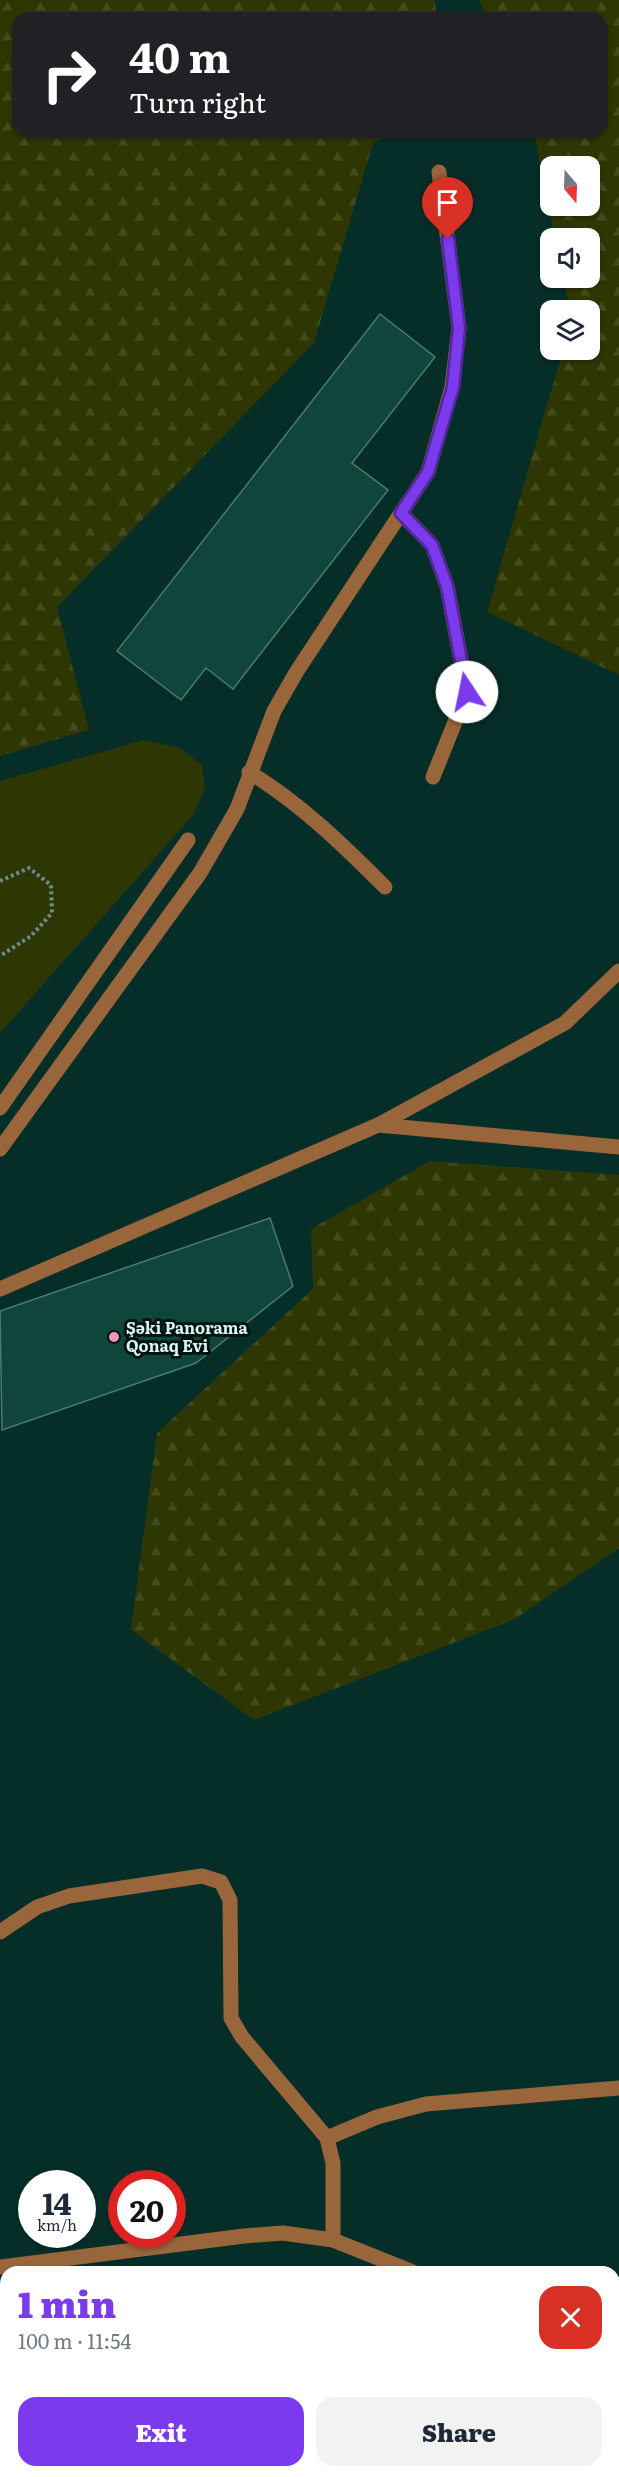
<!DOCTYPE html>
<meta charset="utf-8">
<style>
:root{--surface:#fff;--page:#f2f2f3;--text:#1f2937;--muted:#747a83;--accent:#7c3aed}
body{margin:0;font-family:Literata,serif;background:var(--page);color:var(--text);height:100vh;display:flex;flex-direction:column;font-size:22px;white-space:nowrap}
*{box-sizing:border-box;margin:0}
p{font-size:20px;color:var(--muted)}
.icon{flex:none;width:33px;height:33px;fill:none;stroke:currentColor;stroke-width:2;stroke-linecap:round;stroke-linejoin:round}
.map{position:relative;flex:1;overflow:hidden}
.panel{position:absolute;left:0px;top:2266px;width:620px;height:212px;display:flex;flex-direction:column;background:var(--surface);border-radius:18px 18px 0 0;box-shadow:0 2px 4px #0004}
.panel>*{flex:none}
.guide{position:absolute;left:12px;top:12px;width:596px;height:126px;border-radius:18px;box-shadow:0 2px 4px #0004;background:#202124;color:#fff;overflow:hidden}
.needle{width:39px;rotate:161deg}
.buttons{position:absolute;left:540px;top:156px;display:grid;gap:12px}
.buttons a{display:grid;place-items:center;width:60px;height:60px;border-radius:12px;background:var(--surface);box-shadow:0 2px 4px #0004;font-size:30px}
.speed{position:absolute;left:18px;top:2170px;display:flex;gap:12px;font-size:30px;font-weight:700;text-align:center}
.speed>*{display:grid;place-content:center;width:78px;height:78px;border-radius:50%;background:var(--surface);box-shadow:0 2px 4px #0004;line-height:1}
.speed small{font-size:15px;font-weight:400}
.speed .limit{border:9px solid #d22;background:#fff;color:#111}
.pin{position:absolute;display:grid;place-items:center;width:51px;height:51px;color:#fff;margin:-62px -26px;border-radius:50% 50% 50% 0;rotate:-45deg;box-shadow:0 0 6px #0007}
.pin .icon{rotate:45deg}
.me{position:absolute;width:66px;margin:-33px;rotate:349deg;stroke-linejoin:round;filter:drop-shadow(0 0 4px #0008)}
.turn{display:flex;align-items:center;gap:21px;height:126px;padding:0 18px;font-size:27px}
.turn .icon{width:78px;height:78px;stroke-width:2.5}
.turn b{display:block;font-size:42px;line-height:51px}
.round{display:grid;place-items:center;flex:none;width:63px;height:63px;border-radius:18px;background:var(--page)}
.head{display:flex;align-items:center;justify-content:space-between;height:102px;padding:0 18px}
h1{font-size:36px;font-weight:800;line-height:45px;color:var(--accent)}
.cta{display:flex;gap:12px;margin-top:auto;padding:12px 18px}
.cta a{flex:1;height:69px;border-radius:18px;background:var(--accent);color:#fff;font-size:24px;font-weight:800;line-height:69px;text-align:center}
.cta a+a{background:var(--page);color:var(--text)}
.map>svg:first-child{display:block}
.forest{fill:url(#forest-firs);fill-rule:evenodd}
.park{fill:#2e3703}
.lines{fill:none;stroke-linecap:round;stroke-linejoin:round}
.river{stroke:#130129;stroke-width:63}
.building{fill:#10453c;stroke:#4a7b71;stroke-width:1.5}
.path{stroke:#6d8e88;stroke-width:4;stroke-dasharray:3 3;stroke-linecap:butt}
.minor{stroke:#99663b;stroke-width:15}
.route-casing{stroke:#51269a;stroke-width:15}
.route{stroke:#7c3aed;stroke-width:10}
.poi-dot{fill:#f09ab5;stroke:#021410;stroke-width:2}
.labels{text-anchor:middle;stroke-width:6;stroke-linejoin:round;paint-order:stroke}
.poi-label{font-size:16px;font-weight:bold;fill:#dcf6f0;stroke:#021410;text-anchor:start}
</style>
<div class="map">
<svg width="619" height="2477" viewBox="0 0 619 2477">
<defs>
<pattern id="forest-firs" width="22" height="20" patternUnits="userSpaceOnUse" patternTransform="scale(1.5)"><rect width="22" height="20" fill="#2e3703"/><path d="M5 1l3.5 6h-7zM16 11l3.5 6h-7z" fill="#424b1c"/></pattern>
</defs>
<rect width="100%" height="100%" fill="#062e28"/>
<g class="forest">
<polygon points="0,0 435,0 436,18 18,18 18,132 400,132 373,143 314,343 57,607 89,730 0,756"/>
<path d="M479 0H619V675L487 612 563 350H590V310H570L563 278H590V238H555L534 132H602V18H487ZM550 166H590V206H550Z"/>
<polygon points="430,1161 619,1175 619,1548 515,1619 254,1720 131,1630 157,1433 313,1289 311,1229"/>
</g>
<polygon class="park" points="144,740 180,748 202,765 205,788 194,814 0,1033 0,781"/>
<g class="lines">
<g class="river">
<polyline points="0,2336 6,2335"/>
<polyline points="614,2431 619,2434"/>
</g>
</g>
<g class="building">
<polygon points="380,314 435,357 352,463 388,490 233,689 206,668 181,700 117,651"/>
<polygon points="270,1218 293,1286 196,1363 2,1430 0,1311"/>
<polygon points="408,2472 477,2472 486,2477 406,2477"/>
</g>
<g class="lines">
<g class="path">
<polyline points="0,881 29,868 51,885 52,913 31,936 0,956"/>
<polyline points="0,2296 6,2335"/>
</g>
<g class="minor">
<polyline points="401,513 432,545 447,586 467,692 433,777"/>
<path d="M249 772C301 804 342 844 385 887"/>
<polyline points="0,1108 188,840"/>
<polyline points="378,1125 619,1147"/>
<polyline points="0,1149 200,873 237,809 274,711 297,671 428,472 452,387 459,328 439,172"/>
<polyline points="0,1289 378,1125 565,1023 619,971"/>
<polyline points="0,1932 37,1907 69,1896 202,1876 221,1882 230,1900 231,2018 242,2037 327,2138 333,2163 333,2240"/>
<polyline points="327,2138 377,2117 426,2104 619,2088"/>
<polyline points="0,2267 244,2236 283,2233 333,2240 413,2272"/>
<polyline points="614,2353 619,2356"/>
<polyline points="0,2407 6,2406"/>
<polyline points="34,2472 35,2477"/>
<polyline points="575,2472 586,2477"/>
<polyline points="387,2477 389,2472"/>
</g>
</g>
<g class="lines">
<defs>
<polyline id="route" points="448,239 459,328 453,387 428,472 401,513 432,545 447,586 467,692"/>
</defs>
<use href="#route" class="route-casing"/>
<use href="#route" class="route"/>
</g>
<circle class="poi-dot" cx="114" cy="1337" r="6"/>
<g class="labels">
<g class="poi-label">
<text x="126" y="1334">Şəki Panorama<tspan x="126" dy="18">Qonaq Evi</tspan></text>
</g>
</g>
</svg>
<div class="buttons">
<a><svg class="needle" viewBox="-14 -14 28 28"><path d="M0-13l5 13h-10z" fill="#e53935"/><path d="M0 13l5-13h-10z" fill="#747a83"/></svg></a>
<a><svg class="icon" aria-label="sound" viewBox="0 0 24 24"><path d="M4 9h4l5-4v14l-5-4H4zM17 9q2 3 0 6"/></svg></a>
<a><svg class="icon" aria-label="layers" viewBox="0 0 24 24"><path d="M12 4l9 5-9 5-9-5zM3 14l9 5 9-5"/></svg></a>
</div>
<div class="speed"><div>14<small>km/h</small></div><div class="limit">20</div></div>
<div class="pin" style="left:448px;top:239px;background:#d93025"><svg class="icon" aria-label="arrive" viewBox="0 0 24 24"><path d="M6 21V4h12l-3 4 3 4H6"/></svg></div>
<svg class="me" style="left:467px;top:692px" viewBox="-20 -20 40 40"><circle r="19" fill="#fff"/><path d="M0-13L10 11 0 6-10 11z" fill="#7c3aed"/></svg>
<div class="guide">
<div class="turn"><svg class="icon" aria-label="right" viewBox="0 0 24 24"><path d="M7 20v-9h11M14 6l5 5-5 5"/></svg><div><b>40 m</b>Turn right</div></div>
</div>
<section class="panel">
<div class="head"><div><h1>1 min</h1><p>100 m · 11:54</p></div><a class="round" style="background:#d93025;color:#fff"><svg class="icon" aria-label="close" viewBox="0 0 24 24"><path d="M6 6l12 12M18 6L6 18"/></svg></a></div>
<div class="cta"><a>Exit</a><a>Share</a></div>
</section>
</div>
